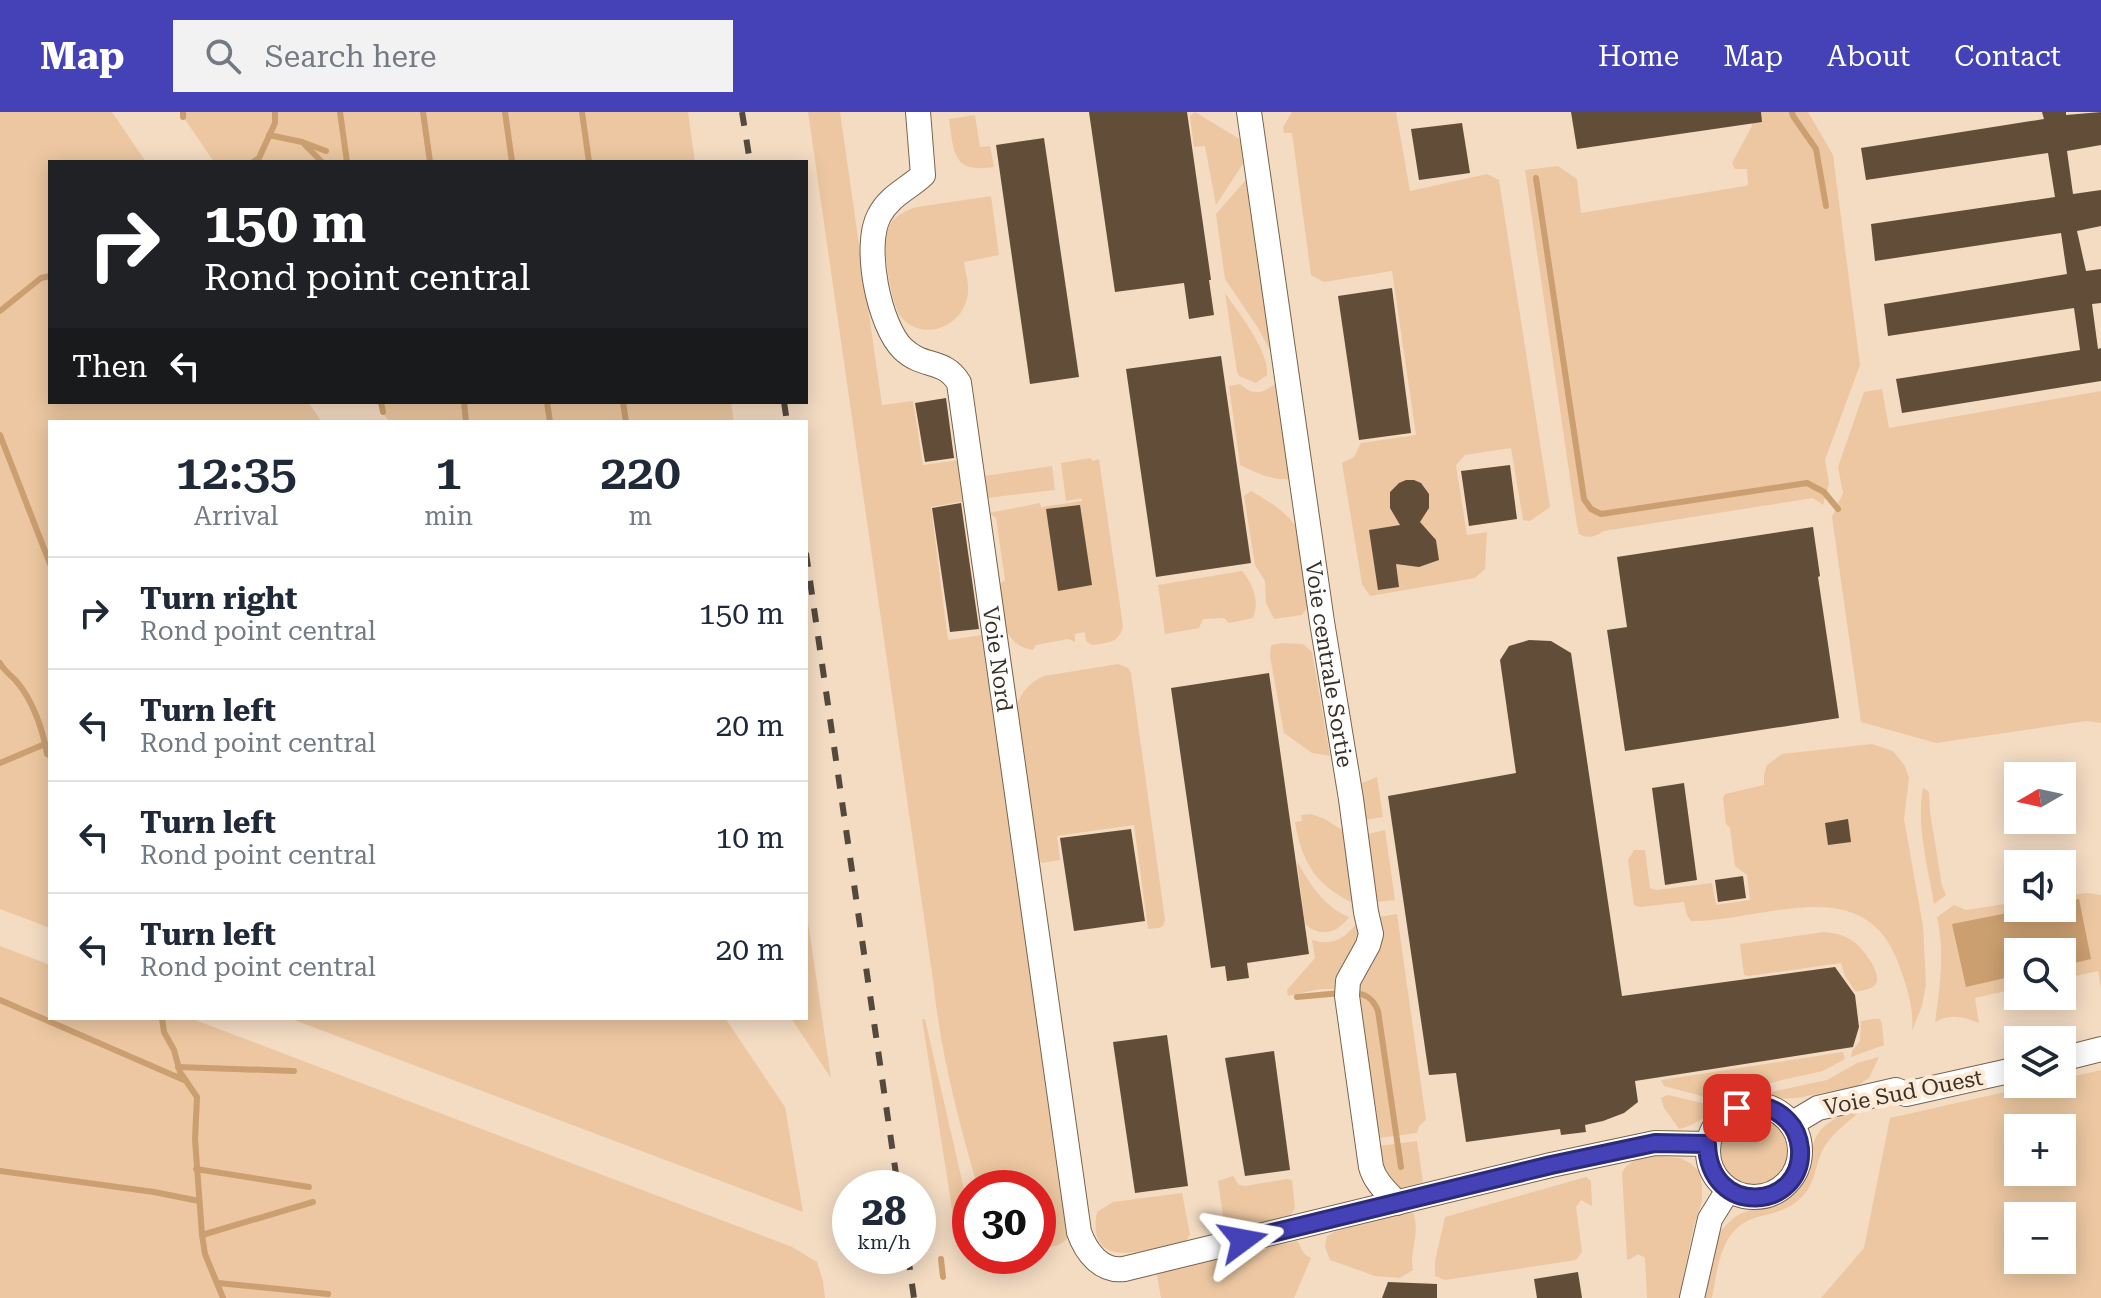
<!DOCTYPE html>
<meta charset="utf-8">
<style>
:root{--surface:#fff;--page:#f2f2f3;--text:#1f2937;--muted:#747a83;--line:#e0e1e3;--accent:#4542b8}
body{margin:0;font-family:"Roboto Serif",serif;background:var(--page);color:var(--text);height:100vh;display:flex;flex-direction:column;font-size:30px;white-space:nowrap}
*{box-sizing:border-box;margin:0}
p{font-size:26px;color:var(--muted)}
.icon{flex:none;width:44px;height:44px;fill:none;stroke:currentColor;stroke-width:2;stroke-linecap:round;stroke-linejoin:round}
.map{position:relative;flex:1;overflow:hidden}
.details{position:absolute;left:48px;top:308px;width:760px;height:600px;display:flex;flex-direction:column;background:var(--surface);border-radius:0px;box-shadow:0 4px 20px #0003}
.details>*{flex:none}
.hud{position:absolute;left:48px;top:48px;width:760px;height:244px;border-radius:0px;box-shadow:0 4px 20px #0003;background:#202124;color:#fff;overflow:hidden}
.needle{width:52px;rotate:261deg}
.controls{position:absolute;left:2004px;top:650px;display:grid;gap:16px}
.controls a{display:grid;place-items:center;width:72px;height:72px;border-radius:0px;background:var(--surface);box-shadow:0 4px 20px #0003;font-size:40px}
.speed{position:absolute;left:832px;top:1058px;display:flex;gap:16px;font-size:40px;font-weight:700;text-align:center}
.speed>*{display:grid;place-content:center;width:104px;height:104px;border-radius:50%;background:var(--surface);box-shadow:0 4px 20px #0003;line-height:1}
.speed small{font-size:20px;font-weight:400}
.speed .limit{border:12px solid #d22;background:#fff;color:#111}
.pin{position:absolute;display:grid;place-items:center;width:68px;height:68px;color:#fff;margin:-34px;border-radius:16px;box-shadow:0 4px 12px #0006}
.me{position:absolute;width:88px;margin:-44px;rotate:77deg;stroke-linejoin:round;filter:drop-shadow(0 0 6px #0008)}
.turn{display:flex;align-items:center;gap:28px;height:168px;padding:0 24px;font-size:36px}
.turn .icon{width:104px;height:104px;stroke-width:2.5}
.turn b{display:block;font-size:56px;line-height:68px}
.then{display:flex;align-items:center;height:76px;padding:0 24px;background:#0003;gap:16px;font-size:30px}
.eta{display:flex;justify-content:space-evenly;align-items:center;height:136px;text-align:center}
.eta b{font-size:48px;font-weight:600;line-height:56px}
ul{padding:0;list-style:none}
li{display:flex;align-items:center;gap:24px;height:112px;padding:0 24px;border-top:2px solid var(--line)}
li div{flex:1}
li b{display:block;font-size:30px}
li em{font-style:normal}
header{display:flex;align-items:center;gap:48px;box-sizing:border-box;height:112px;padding:0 40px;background:var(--accent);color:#fff}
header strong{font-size:38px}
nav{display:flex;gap:44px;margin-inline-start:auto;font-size:28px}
.search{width:560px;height:72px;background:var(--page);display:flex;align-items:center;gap:20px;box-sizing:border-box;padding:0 28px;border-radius:0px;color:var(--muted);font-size:30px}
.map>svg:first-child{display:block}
.green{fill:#ecc7a1;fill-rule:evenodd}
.water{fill:#cb9f70}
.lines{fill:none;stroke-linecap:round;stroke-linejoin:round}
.stream{stroke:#cb9f70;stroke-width:6}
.building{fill:#614d38}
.street-casing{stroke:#78634d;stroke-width:26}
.street{stroke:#fff;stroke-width:24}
.rail{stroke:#54493d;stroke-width:6;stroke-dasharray:14 14;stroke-linecap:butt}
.route-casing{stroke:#2d2b78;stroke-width:20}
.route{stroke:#4542b8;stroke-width:14}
.labels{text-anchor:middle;stroke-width:8;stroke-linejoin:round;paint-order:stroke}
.street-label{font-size:22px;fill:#393026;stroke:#fdead6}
</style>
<header>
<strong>Map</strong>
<div class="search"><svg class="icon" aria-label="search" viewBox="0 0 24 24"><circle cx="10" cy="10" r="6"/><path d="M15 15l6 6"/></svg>Search here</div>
<nav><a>Home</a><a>Map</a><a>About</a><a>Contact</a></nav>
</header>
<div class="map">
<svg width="2101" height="1186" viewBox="0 0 2101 1186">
<rect width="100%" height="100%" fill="#f4dcc3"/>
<g class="green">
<polygon points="0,0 112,0 146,50 50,50 50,290 308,290 322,310 50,310 50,816 0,797"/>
<polygon points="180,0 688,0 695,50 214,50"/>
<path d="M808 0H840L882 293 913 289 923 353 959 348 965 389 931 395 948 528 982 523 1069 1125C1059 1135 1052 1136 1038 1134V1076H978C958 1008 940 938 933 868Z"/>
<polygon points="1195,0 1241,28 1248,44 1216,93 1205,34 1194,35 1190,4"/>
<polygon points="1292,0 1396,0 1410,79 1487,62 1499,68 1550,395 1530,409 1523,408 1511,336 1465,343 1456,353 1467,423 1487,420 1485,457 1475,466 1370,484 1362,472 1342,351 1354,345 1361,331 1416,323 1392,159 1324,170 1311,163 1292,21 1284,21 1283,15"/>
<path d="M1758 0H1808L1833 43 1860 253 1825 348 1829 371 1823 393 1813 386 1604 419C1594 425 1589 427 1579 422L1577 414 1525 58 1558 54 1577 67 1581 101 1745 74 1748 73 1747 57H1735L1732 51 1752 14 1751 4Z"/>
<path d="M975 3 980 35 990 34 994 55C952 62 954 40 949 7Z"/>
<polygon points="1251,62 1279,255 1258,216 1225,167 1216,102"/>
<path d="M991 84 999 143 964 150C965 159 969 171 968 180 966 213 924 232 901 205 891 193 881 131 888 116 893 105 906 98 917 95Z"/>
<path d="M1225 181C1238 200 1270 240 1267 263L1256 271 1239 264 1237 260Z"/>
<path d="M1280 269 1291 367C1273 369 1256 361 1240 353L1229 274 1240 272C1257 287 1264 279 1280 269Z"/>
<polygon points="1882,277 1889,316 2101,279 2101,611 2086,609 1936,631 1861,610 1832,405 1843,381 1838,355 1864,280"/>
<polygon points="376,290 731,290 734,310 389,310"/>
<path d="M1090 346 1093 349 1099 347 1123 514C1120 531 1106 531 1092 533L1086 529 1085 520 1075 522V530L1068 527 1036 533 1033 538C1001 534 1002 499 998 474L1005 468 996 406 989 401 1040 391 1041 395 1082 389 1081 386 1066 389 1061 351Z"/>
<polygon points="1052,354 1055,378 987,386 984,364"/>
<path d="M1251 379C1270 390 1294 404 1302 426 1307 441 1309 473 1311 490L1302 503 1274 507 1266 491 1265 469 1255 453 1244 384Z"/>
<path d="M1242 459C1253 472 1260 490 1253 506L1229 511 1224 506 1203 507 1199 516 1165 522 1158 473Z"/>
<polygon points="1283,531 1303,532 1312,540 1330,644 1312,641 1284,621 1270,544 1271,533"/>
<path d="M1118 552 1128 556 1131 561 1165 808 1163 814 1159 816 1148 817 1134 713 1057 724 1060 748 1041 751 1032 714 1015 598C1020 582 1028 571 1044 564Z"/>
<path d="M1872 632 1893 639 1905 654 1909 666 1904 707 1923 814 1926 873 1922 894 1912 919C1914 896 1907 875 1899 853 1865 756 1764 810 1691 809L1687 803 1684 790 1640 795 1634 793 1628 748 1634 738H1645L1650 776 1656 778 1712 771 1716 793 1750 788 1747 763 1735 754 1730 716 1726 712 1723 686 1725 682 1764 673V662L1767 653 1782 642Z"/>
<polygon points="1377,665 1383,705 1365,708 1360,672"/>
<path d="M1923 676 1929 680 1930 700 1942 774 1946 783 1934 792C1928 755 1916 713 1923 676Z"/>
<path d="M1311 702 1325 707 1345 720 1357 793C1318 775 1302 753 1295 710L1302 709 1301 703Z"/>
<polygon points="1385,718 1395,788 1377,790 1368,722"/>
<path d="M1297 749C1309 771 1324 795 1349 805 1338 821 1320 826 1305 812Z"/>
<path d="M2087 781 2101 783V877L2098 859 2062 867V840H2018V876L1975 886 1979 911C1963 905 1951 901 1935 910 1940 875 1945 840 1937 805L1954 793 1966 798 2018 790V796H2062V784Z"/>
<polygon points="806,796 831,966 791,906 806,906"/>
<polygon points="1397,802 1426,1008 1419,1014 1417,1021 1378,1026 1356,885 1379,805"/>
<path d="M1359 808V824L1336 877H1320L1288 884 1287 878 1315 846 1312 828C1334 835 1347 825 1359 808Z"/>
<path d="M1824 820C1835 821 1845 823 1854 830 1863 836 1884 864 1875 873 1870 878 1862 878 1856 880L1845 864 1841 851 1749 864 1744 863 1740 832Z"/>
<polygon points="0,834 50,853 50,906 190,906 792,1135 817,1150 823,1169 825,1186 0,1186"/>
<polygon points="289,906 725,906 785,995 803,1100"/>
<polygon points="922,907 925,907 966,1086 970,1093 970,1131 957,1128"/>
<polygon points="1873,907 1880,907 1882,912 1884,933 1851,945 1852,939 1860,929 1861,909"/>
<polygon points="1843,940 1845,947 1823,959 1716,983 1705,985 1664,974 1661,968"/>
<polygon points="1879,945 1869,966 1857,974 1797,986 1777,987 1757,983 1827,968 1857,951"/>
<path d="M2101 958V1186H1821L1864 1136 1890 1006 2041 972H2062V967ZM2018 1016H2062V1060H2018ZM2018 1104H2062V1148H2018Z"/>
<path d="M1668 983 1706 992 1720 990C1708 1003 1697 1013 1679 1017L1664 996 1661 986Z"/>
<path d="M1861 998C1848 1011 1830 1022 1822 1039 1815 1055 1815 1071 1803 1084 1791 1097 1775 1101 1758 1105 1721 1114 1718 1154 1712 1186H1704L1717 1124C1725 1114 1733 1104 1745 1100 1761 1094 1777 1094 1790 1082 1827 1049 1790 1015 1861 998Z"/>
<circle cx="1753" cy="1040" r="37"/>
<polygon points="1417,1029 1423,1070 1400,1077 1382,1058 1378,1034"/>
<path d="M1657 1044 1680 1046 1690 1051 1699 1059 1702 1074V1089L1694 1113 1679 1186H1647L1645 1146 1638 1142 1629 1148 1627 1147 1622 1061C1629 1047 1642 1047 1657 1044Z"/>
<polygon points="1233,1064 1239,1073 1245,1074 1287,1067 1292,1068 1295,1096 1290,1104 1287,1105 1232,1117 1227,1115 1224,1110 1218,1069"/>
<polygon points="1586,1065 1591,1069 1592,1094 1581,1088 1576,1095 1582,1140 1576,1148 1445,1168 1435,1164 1435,1149 1445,1105"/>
<path d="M1182 1081 1190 1122 1186 1129C1152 1136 1085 1163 1097 1100L1113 1090Z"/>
<path d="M1405 1100 1413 1101C1421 1120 1409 1139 1413 1158L1400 1166 1375 1164 1330 1148 1325 1135 1327 1124 1334 1120Z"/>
<path d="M1297 1129C1302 1135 1301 1142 1311 1146L1294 1186H1161L1157 1163 1160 1160Z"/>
</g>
<polygon class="water" points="2079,787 2091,847 2062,854 2062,840 2018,840 2018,863 1966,875 1952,812 2033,796 2062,796 2062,790"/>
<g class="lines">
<g class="stream">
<polyline points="183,0 183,5"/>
<polyline points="340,0 347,50"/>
<polyline points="423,0 430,50"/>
<polyline points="505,0 512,50"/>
<polyline points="582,0 589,50"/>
<polyline points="1792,0 1793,4 1816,37 1826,94"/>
<polyline points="269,23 302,30 326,39"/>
<polyline points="305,33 322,50"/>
<polyline points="253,50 259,46 275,11 275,0"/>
<polyline points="1536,66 1584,387 1591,397 1601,402 1807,371 1824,380 1838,397"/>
<polyline points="0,199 41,166 50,164"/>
<polyline points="381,290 383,300"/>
<polyline points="464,290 466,310"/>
<polyline points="547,290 550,310"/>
<polyline points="623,290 626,310"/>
<polyline points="0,323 50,452"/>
<path d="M0 551C4 559 11 563 17 570 33 589 43 618 47 642L50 644"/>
<polyline points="0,651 45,632"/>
<path d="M1352 881C1365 881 1373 886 1378 899L1401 1055"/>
<polyline points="1297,885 1341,881"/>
<polyline points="0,888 184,968"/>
<polyline points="162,906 164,920 174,938 180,960 197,985 195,1027 202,1123 205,1142 223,1186"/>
<polyline points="178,955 294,959"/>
<polyline points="196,1057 309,1075"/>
<polyline points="0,1059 154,1080 199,1089"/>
<polyline points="202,1123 313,1090"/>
<polyline points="941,1147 943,1165"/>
<polyline points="218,1171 328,1182"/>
</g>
</g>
<g class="building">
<polygon points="1089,0 1187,0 1211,168 1209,168 1214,203 1189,207 1184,171 1115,180"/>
<polygon points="1571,0 1761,0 1762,10 1577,37"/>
<polygon points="2042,0 2066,0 2066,3 2101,0 2101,33 2067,39 2073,82 2101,78 2101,114 2077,119 2086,159 2101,157 2101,191 2092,192 2098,237 2101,236 2101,269 1902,301 1896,267 2080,238 2074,196 1888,224 1884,192 2067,162 2061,121 1875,149 1871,112 2055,85 2048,41 1866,68 1861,36 2044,7"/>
<polygon points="1462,11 1470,61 1419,68 1411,17"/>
<polygon points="1044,26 1079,265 1030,272 996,33"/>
<polygon points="1392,176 1411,321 1359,328 1338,184"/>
<polygon points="1221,244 1251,451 1156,465 1126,257"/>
<polygon points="946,286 954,346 925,350 915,291"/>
<polygon points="1510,353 1517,407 1469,414 1461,359"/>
<polygon points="1406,368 1414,368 1421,371 1429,382 1429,396 1420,410 1436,428 1439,448 1419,455 1396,452 1399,475 1378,478 1369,418 1400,413 1390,396 1390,380 1399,371"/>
<polygon points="961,391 979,517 950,520 932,396"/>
<polygon points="1080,393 1092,473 1058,479 1046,397"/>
<polygon points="1813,415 1820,464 1818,465 1839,606 1625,639 1607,518 1627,515 1617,445"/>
<polygon points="1529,528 1551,529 1571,541 1622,884 1835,855 1855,883 1859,915 1853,935 1635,969 1638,990 1624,1001 1603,1009 1585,1013 1586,1020 1561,1023 1560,1017 1466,1030 1456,961 1429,963 1388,684 1516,661 1500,548 1509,534"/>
<polygon points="1269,561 1309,842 1247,851 1249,866 1227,869 1225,854 1211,856 1171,576"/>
<polygon points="1684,671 1697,768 1665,773 1652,676"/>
<polygon points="1848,707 1851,730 1828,733 1825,711"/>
<polygon points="1131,717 1145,809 1074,819 1060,726"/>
<polygon points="1743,764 1746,786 1718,790 1715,768"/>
<polygon points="1167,923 1188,1074 1135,1081 1113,930"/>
<polygon points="1274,939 1290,1058 1245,1064 1225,946"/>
<polygon points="1578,1160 1582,1186 1537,1186 1534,1167"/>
<polygon points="1388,1170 1437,1172 1437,1186 1382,1186"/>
</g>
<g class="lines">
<defs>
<g id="street">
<path id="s1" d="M918 0 923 63C908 77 889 84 879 104 863 134 879 214 903 237 924 257 944 246 959 271L1079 1120C1086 1140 1101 1160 1124 1157L1551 1053 1655 1031 1707 1032"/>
<path id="s2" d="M1249 0 1322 510 1351 687 1366 800 1371 822 1368 833 1348 869 1347 884 1371 1055C1375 1070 1387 1080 1397 1091"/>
<polyline points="2062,947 2101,937"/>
<circle cx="1754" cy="1039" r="46"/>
<polyline points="1791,1012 1818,996 1896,978 1906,982 2018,957"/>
<polyline points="1692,1186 1710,1107 1728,1078"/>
</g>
</defs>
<use href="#street" class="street-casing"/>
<use href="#street" class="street"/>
<g class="rail">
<polyline points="742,0 750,50"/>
<polyline points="784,290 787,310"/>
<polyline points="806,441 898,1076"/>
<polyline points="908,1144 914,1186"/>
</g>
</g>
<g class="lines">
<defs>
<path id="route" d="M1243 1128 1551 1053 1655 1031 1707 1032C1709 1107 1804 1098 1800 1037 1799 1026 1795 1016 1788 1009 1773 993 1757 992 1737 996"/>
</defs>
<use href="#route" class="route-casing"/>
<use href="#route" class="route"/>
</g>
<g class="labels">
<g class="street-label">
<text dy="8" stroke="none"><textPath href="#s1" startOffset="610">Voie Nord</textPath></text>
<text dy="8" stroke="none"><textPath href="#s2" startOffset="558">Voie centrale Sortie</textPath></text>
<text transform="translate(1903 980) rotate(-11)" y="8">Voie Sud Ouest</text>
</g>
</g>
</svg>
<div class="controls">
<a><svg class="needle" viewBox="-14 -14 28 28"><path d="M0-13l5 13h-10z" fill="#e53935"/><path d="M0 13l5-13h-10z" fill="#747a83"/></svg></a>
<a><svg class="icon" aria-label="sound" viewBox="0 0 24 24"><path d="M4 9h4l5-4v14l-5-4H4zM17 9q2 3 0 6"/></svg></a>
<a><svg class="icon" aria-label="search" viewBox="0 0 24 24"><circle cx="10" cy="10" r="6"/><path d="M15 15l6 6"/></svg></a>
<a><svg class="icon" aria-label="layers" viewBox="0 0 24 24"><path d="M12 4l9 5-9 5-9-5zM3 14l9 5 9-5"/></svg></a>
<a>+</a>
<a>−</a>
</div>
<div class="speed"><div>28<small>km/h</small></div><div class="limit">30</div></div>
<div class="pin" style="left:1737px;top:996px;background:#d93025"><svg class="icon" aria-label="arrive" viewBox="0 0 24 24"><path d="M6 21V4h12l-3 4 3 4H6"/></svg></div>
<svg class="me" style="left:1243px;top:1128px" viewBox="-20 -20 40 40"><path d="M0-17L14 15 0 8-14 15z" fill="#4542b8" stroke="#fff" stroke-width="4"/></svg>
<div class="hud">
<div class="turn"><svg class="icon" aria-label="right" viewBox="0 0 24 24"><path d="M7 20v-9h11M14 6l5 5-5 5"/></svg><div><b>150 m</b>Rond point central</div></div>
<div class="then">Then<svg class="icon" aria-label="left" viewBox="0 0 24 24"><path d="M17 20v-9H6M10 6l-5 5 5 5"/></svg></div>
</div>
<section class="details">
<div class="eta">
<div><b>12:35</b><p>Arrival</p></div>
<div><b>1</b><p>min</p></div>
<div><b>220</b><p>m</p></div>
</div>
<ul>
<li><svg class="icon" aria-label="right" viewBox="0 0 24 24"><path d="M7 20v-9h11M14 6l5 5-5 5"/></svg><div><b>Turn right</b><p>Rond point central</p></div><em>150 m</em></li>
<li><svg class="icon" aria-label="left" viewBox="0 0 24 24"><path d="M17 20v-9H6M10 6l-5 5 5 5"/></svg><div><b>Turn left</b><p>Rond point central</p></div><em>20 m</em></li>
<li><svg class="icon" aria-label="left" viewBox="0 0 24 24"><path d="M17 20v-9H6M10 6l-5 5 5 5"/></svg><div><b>Turn left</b><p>Rond point central</p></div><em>10 m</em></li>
<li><svg class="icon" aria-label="left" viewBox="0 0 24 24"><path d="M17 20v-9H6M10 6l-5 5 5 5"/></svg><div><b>Turn left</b><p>Rond point central</p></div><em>20 m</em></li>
</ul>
</section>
</div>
